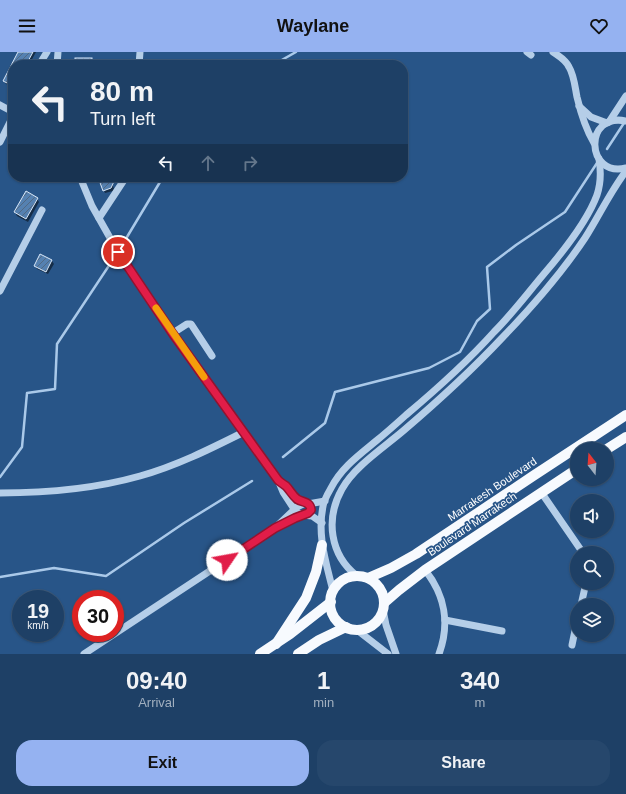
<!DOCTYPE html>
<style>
:root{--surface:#1e4066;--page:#26476c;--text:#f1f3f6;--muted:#a1afbf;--line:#3c597a;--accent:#95b2f1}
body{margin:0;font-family:Helvetica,sans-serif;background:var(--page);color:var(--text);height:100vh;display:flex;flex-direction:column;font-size:15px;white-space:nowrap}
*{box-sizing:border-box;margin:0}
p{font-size:13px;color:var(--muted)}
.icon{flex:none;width:22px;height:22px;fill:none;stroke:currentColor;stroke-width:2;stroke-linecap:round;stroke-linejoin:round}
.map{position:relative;height:602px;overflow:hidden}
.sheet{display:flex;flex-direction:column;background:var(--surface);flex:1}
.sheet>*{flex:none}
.banner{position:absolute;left:8px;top:8px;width:400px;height:122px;border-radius:16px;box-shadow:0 1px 3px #0004,0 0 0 1px var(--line);background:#1e4066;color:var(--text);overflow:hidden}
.needle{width:26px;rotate:343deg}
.controls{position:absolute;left:570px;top:390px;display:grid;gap:8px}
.controls a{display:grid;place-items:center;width:44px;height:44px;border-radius:50%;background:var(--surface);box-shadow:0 1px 3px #0004,0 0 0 1px var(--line);font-size:20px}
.speed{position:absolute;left:12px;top:538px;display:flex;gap:8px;font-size:20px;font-weight:700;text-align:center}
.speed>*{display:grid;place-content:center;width:52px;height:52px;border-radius:50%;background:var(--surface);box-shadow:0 1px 3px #0004,0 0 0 1px var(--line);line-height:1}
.speed small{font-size:10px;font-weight:400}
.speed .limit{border:6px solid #d22;background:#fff;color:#111}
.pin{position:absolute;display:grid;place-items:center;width:34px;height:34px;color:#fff;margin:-17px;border:2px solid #fff;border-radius:50%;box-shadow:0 1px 4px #0007}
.me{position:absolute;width:44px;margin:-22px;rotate:57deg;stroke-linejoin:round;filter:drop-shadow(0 0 3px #0008)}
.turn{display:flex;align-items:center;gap:14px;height:84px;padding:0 16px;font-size:18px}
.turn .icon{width:52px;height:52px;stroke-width:2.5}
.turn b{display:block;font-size:28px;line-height:34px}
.lanes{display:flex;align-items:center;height:38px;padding:0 16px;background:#0003;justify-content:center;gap:20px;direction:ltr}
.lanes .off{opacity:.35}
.eta{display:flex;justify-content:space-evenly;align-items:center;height:68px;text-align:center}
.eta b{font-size:24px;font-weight:700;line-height:28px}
.action{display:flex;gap:8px;margin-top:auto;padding:8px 16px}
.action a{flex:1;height:46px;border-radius:16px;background:var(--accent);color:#111;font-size:16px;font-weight:700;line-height:46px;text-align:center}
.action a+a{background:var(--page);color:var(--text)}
header{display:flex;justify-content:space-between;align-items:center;height:52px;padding:0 16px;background:var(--accent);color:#111;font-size:18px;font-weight:700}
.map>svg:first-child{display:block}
.shadow{fill:#0007}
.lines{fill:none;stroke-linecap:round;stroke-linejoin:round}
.stream{stroke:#aac9e9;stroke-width:2.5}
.building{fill:url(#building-hatch);stroke:#d9e7f7}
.minor{stroke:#b5cee8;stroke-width:7}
.major{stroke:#f7fafe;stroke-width:10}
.route-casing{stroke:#92132f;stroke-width:10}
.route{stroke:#e11d48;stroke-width:7}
.slow{stroke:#f59e0b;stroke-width:7}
.labels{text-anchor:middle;stroke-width:3.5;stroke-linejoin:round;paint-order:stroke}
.street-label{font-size:11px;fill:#fff;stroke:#285588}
</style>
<header><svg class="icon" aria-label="menu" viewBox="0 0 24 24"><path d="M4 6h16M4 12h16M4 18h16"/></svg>Waylane<svg class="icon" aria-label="heart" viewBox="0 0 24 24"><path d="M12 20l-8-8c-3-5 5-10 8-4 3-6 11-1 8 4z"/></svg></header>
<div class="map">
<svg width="626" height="602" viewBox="0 0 626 602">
<defs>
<pattern id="building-hatch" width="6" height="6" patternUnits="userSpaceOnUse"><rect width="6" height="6" fill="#5581b1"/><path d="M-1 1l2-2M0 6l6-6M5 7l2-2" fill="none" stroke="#516984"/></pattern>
</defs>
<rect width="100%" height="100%" fill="#285588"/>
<g class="shadow">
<polygon points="19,0 36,0 29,13 13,13 13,35 6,32 4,29"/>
<polygon points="99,125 110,125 114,137 113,139 105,141"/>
<polygon points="37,147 39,150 28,170 17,164 15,160"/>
<polygon points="41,203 52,209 54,212 48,222 37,217 35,213"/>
</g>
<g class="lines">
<g class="stream">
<polyline points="273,13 296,0"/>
<polyline points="607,97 624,71"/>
<polyline points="283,405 325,371 335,340 429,316 460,300 477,269 490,257 487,215 516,193 565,160 597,111"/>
<polyline points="0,425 22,395 27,341 55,337 57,292 118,200 163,125"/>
<polyline points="0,525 54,516 106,524 184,471 252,429"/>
</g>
</g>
<g class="building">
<polygon points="18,0 33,0 26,13 13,13 13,34 3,29"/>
<rect x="75" y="6" width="17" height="7"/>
<polygon points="98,125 116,125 111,136 103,139"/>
<polygon points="26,139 38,146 26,167 14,160"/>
<polygon points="40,202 52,208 46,220 34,214"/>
</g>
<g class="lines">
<g class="minor">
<polyline points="527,0 531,3"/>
<path d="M553 0C559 4 566 8 569 15 574 23 575 35 577 45 581 62 585 76 594 91"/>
<polyline points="39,13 47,0"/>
<polyline points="57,13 58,0"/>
<polyline points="139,13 140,0"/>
<polyline points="0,53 13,60"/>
<polyline points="579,54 591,65 607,71"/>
<path d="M626 69C583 60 586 126 626 116"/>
<polyline points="609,70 626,44"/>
<polyline points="0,90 13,64"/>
<polyline points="80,125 92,154 118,200 173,281 278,428 285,434 294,444 305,451 308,452 325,449"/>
<polyline points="99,166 126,125"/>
<polyline points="0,239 42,158"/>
<polyline points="173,281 187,272 191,272 212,304"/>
<polyline points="278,428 283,440 296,460 303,463 312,464 322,471"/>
<polyline points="541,440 583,501"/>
<path d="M0 441C47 441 94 437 140 424 176 414 210 397 244 380"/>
<polyline points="279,472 297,455 305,451"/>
<path d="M425 518C445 543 450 572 439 602"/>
<path d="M357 524C330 503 325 467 342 437 354 415 383 396 403 379 437 350 471 319 502 286 532 255 561 222 585 186 599 164 610 140 626 119"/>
<path d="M333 539C326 510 316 481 324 450 326 445 328 441 331 436 341 416 359 403 376 389 386 381 396 372 406 363 437 337 467 310 494 280 512 262 527 242 543 223 562 201 587 170 597 143 601 131 601 119 599 107"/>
<polyline points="581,553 586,531"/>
<polyline points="383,558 386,573 396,602"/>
<polyline points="445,568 502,579"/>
<polyline points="357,578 388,602"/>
<polyline points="572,593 577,569"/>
<polyline points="84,602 275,476 295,466 308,461 311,458 310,453 308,452"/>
</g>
<g class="major">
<polyline points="607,397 626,385"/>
<circle cx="357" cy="551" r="27"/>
<polyline points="368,526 391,516 416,502 533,424 626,363"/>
<polyline points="384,551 399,538 425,518 577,417"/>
<polyline points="276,592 306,546 316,520 322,493"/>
<polyline points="260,602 290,582 331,550"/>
<polyline points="298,602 319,588 346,575"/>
</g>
</g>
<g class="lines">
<defs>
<path id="route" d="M118 200 173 282 278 428C280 430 283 432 286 434 290 438 292 443 297 447 303 451 310 449 311 458L308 461 295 466 275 476 227 508"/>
</defs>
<use href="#route" class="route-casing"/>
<use href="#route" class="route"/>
<polyline class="slow" points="156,256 204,325"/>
</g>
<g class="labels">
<g class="street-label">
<text transform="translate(492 437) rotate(-34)" y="4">Marrakesh Boulevard</text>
<text transform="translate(472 472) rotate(-34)" y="4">Boulevard Marrakech</text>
</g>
</g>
</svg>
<div class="controls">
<a><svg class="needle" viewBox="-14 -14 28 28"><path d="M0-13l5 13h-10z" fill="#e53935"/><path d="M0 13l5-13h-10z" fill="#a1afbf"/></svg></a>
<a><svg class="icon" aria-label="sound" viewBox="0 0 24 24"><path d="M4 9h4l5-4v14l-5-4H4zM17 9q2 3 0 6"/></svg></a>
<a><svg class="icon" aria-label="search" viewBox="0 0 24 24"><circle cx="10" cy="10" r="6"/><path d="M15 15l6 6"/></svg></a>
<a><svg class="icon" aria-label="layers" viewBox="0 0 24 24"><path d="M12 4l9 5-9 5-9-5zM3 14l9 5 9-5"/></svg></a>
</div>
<div class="speed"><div>19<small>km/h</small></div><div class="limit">30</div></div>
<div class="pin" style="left:118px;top:200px;background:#d93025"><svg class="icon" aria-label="arrive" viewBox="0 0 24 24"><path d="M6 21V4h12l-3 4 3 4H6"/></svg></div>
<svg class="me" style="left:227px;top:508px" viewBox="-20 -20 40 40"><circle r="19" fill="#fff"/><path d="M0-13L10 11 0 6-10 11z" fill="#e11d48"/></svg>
<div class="banner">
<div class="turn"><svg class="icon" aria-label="left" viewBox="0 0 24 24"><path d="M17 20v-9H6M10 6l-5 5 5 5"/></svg><div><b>80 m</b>Turn left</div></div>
<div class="lanes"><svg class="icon" aria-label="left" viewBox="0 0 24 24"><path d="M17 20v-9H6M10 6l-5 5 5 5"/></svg><svg class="icon off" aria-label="ahead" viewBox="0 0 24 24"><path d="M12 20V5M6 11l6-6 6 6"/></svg><svg class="icon off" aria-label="right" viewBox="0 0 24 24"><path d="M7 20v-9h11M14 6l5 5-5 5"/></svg></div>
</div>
</div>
<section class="sheet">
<div class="eta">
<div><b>09:40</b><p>Arrival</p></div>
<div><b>1</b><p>min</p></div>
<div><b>340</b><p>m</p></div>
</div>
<div class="action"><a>Exit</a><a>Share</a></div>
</section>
